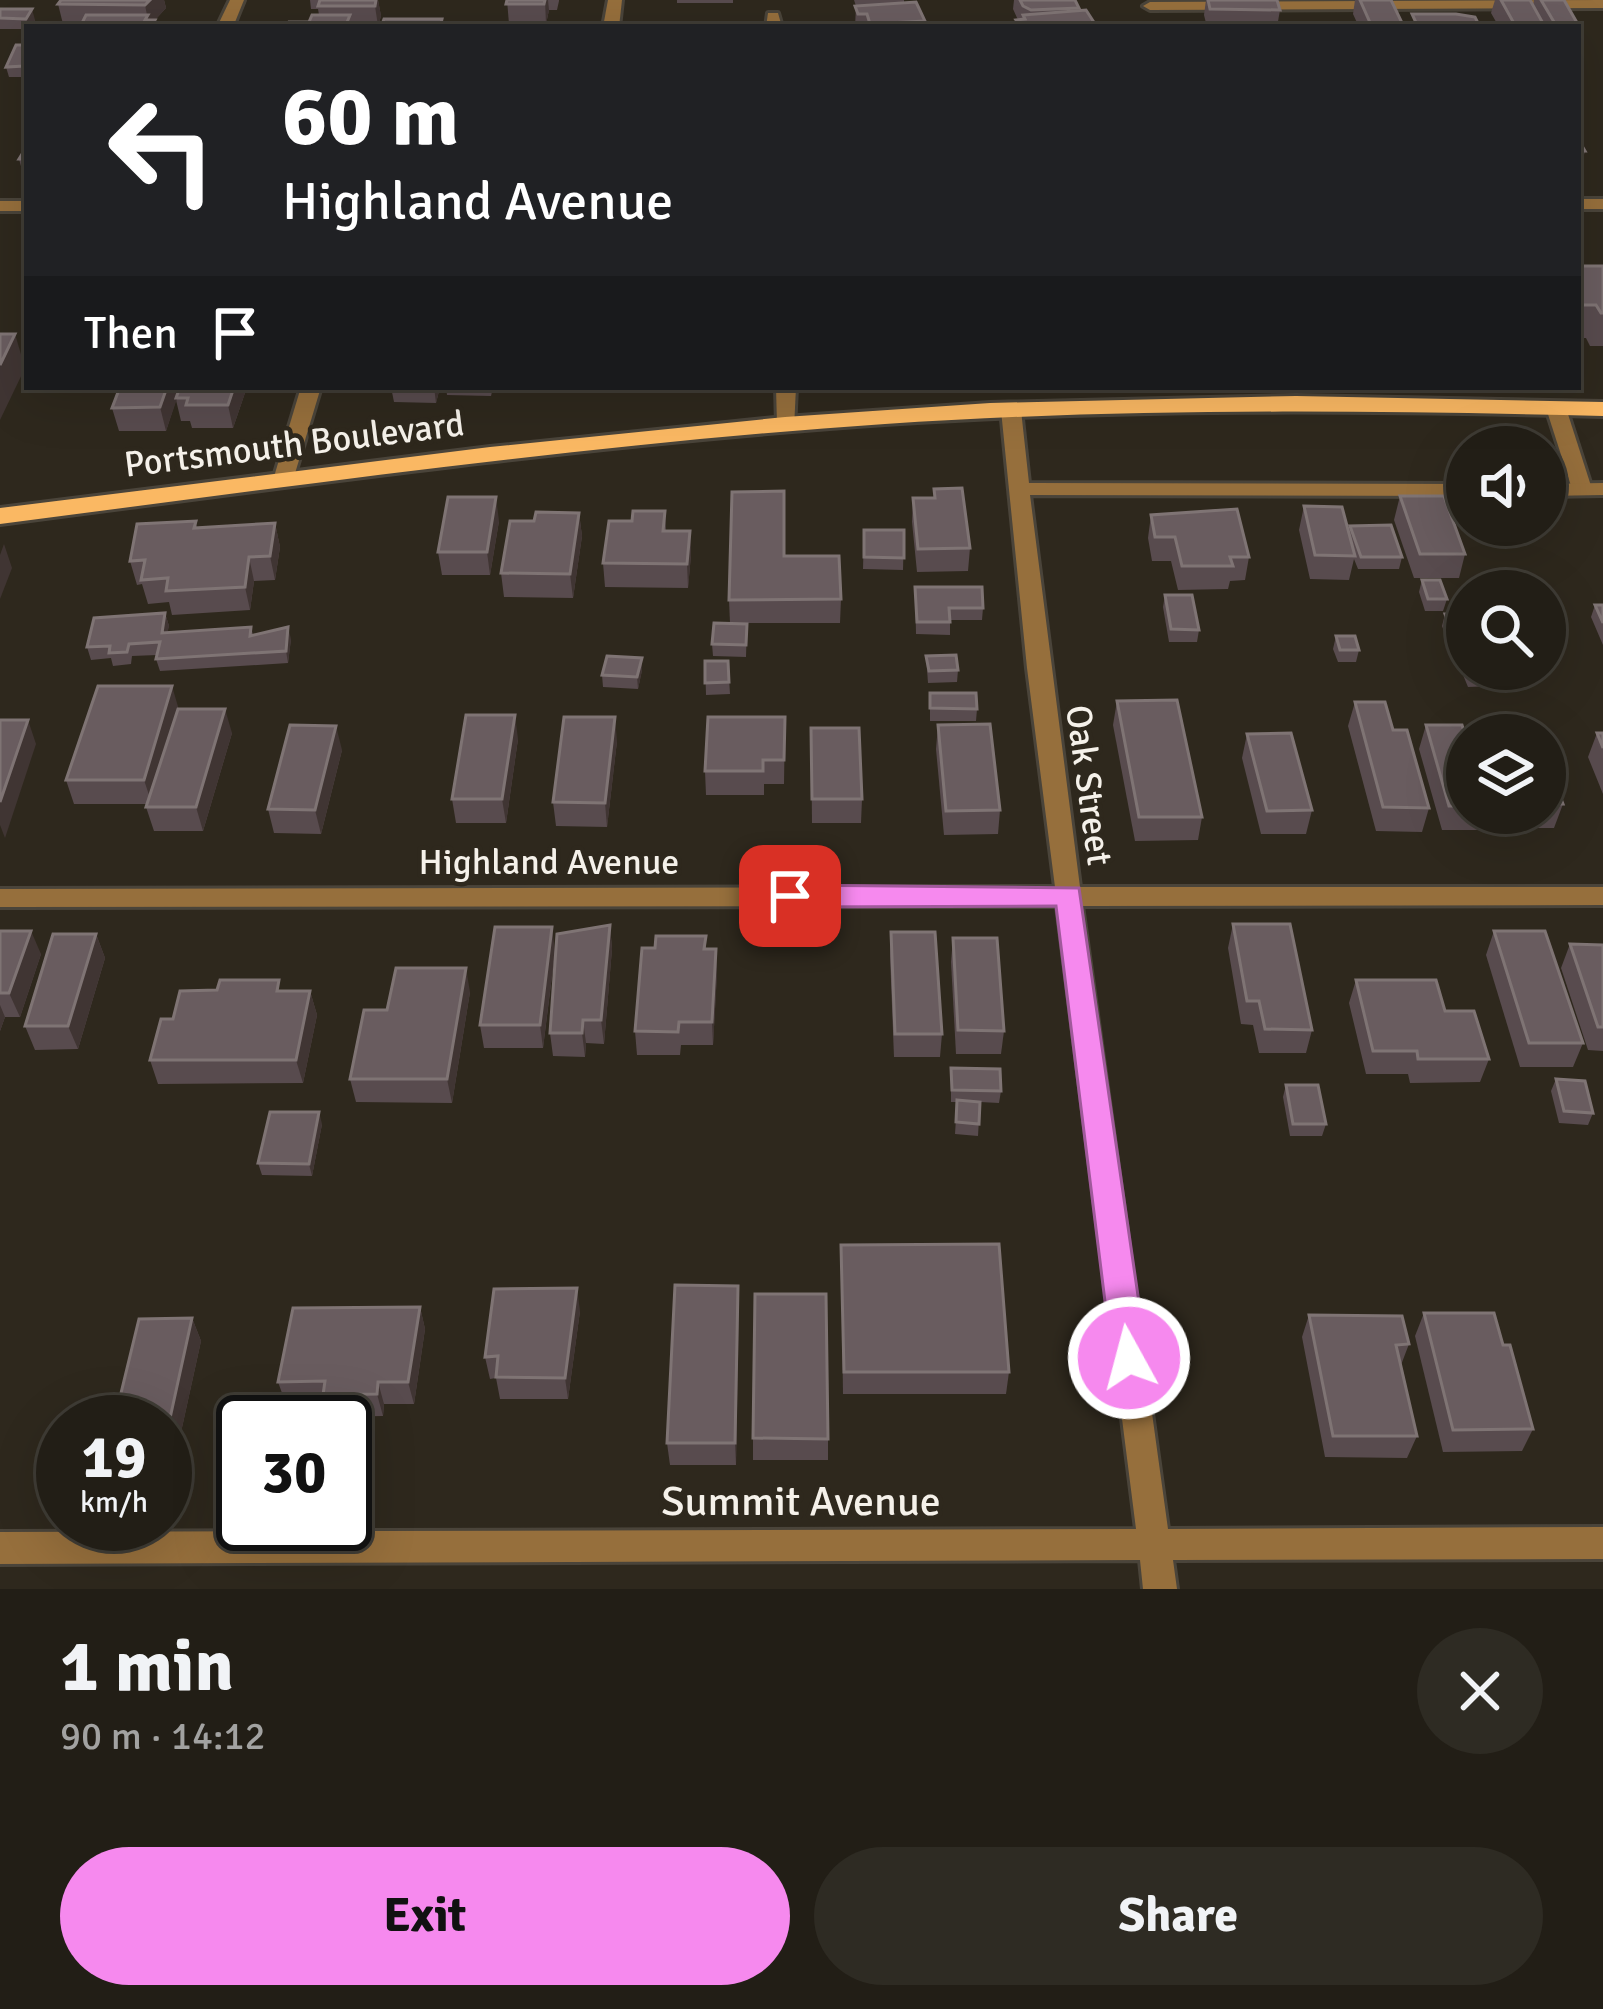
<!DOCTYPE html>
<meta charset="utf-8">
<style>
:root{--surface:#221e16;--page:#2e2b23;--text:#f1f3f6;--muted:#a2a2a1;--line:#3f3c35;--accent:#f689ee}
body{margin:0;font-family:Signika,sans-serif;background:var(--page);color:var(--text);height:100vh;display:flex;flex-direction:column;font-size:45px;white-space:nowrap}
*{box-sizing:border-box;margin:0}
p{font-size:39px;color:var(--muted)}
.icon{flex:none;width:66px;height:66px;fill:none;stroke:currentColor;stroke-width:2;stroke-linecap:round;stroke-linejoin:round}
.map{position:relative;height:1589px;overflow:hidden}
.panel{display:flex;flex-direction:column;background:var(--surface);flex:1}
.panel>*{flex:none}
.hud{position:absolute;left:24px;top:24px;width:1557px;height:366px;border-radius:0px;box-shadow:0 12px 48px #0002,0 0 0 3px var(--line);background:#202124;color:#fff;overflow:hidden}
.controls{position:absolute;left:1446px;top:426px;display:grid;gap:24px}
.controls a{display:grid;place-items:center;width:120px;height:120px;border-radius:50%;background:var(--surface);box-shadow:0 12px 48px #0002,0 0 0 3px var(--line);font-size:60px}
.speed{position:absolute;left:36px;top:1395px;display:flex;gap:24px;font-size:60px;font-weight:700;text-align:center}
.speed>*{display:grid;place-content:center;width:156px;height:156px;border-radius:50%;background:var(--surface);box-shadow:0 12px 48px #0002,0 0 0 3px var(--line);line-height:1}
.speed small{font-size:30px;font-weight:400}
.speed .limit{border:6px solid #111;border-radius:18px;background:#fff;color:#111}
.pin{position:absolute;display:grid;place-items:center;width:102px;height:102px;color:#fff;margin:-51px;border-radius:24px;box-shadow:0 6px 18px #0006}
.me{position:absolute;width:132px;margin:-66px;rotate:353deg;stroke-linejoin:round;filter:drop-shadow(0 0 9px #0008)}
.turn{display:flex;align-items:center;gap:42px;height:252px;padding:0 60px;font-size:54px}
.turn .icon{width:156px;height:156px;stroke-width:2.5}
.turn b{display:block;font-size:84px;line-height:102px}
.then{display:flex;align-items:center;height:114px;padding:0 60px;background:#0003;gap:24px;font-size:45px}
.round{display:grid;place-items:center;flex:none;width:126px;height:126px;border-radius:63px;background:var(--page)}
.summary{display:flex;align-items:center;justify-content:space-between;height:204px;padding:0 60px}
h1{font-size:72px;font-weight:800;line-height:90px}
.primary-button{display:flex;gap:24px;margin-top:auto;padding:24px 60px}
.primary-button a{flex:1;height:138px;border-radius:72px;background:var(--accent);color:#111;font-size:48px;font-weight:800;line-height:138px;text-align:center}
.primary-button a+a{background:var(--page);color:var(--text)}
.map>svg:first-child{display:block}
.lines{fill:none;stroke-linecap:round;stroke-linejoin:round}
.lane-casing{stroke:#4a443a;stroke-width:6}
.street-casing{stroke:#4a443a;stroke-width:6}
.primary-casing{stroke:#4a443a;stroke-width:6}
.lane{fill:#966f3c;fill-rule:evenodd}
.street{fill:#966f3c;fill-rule:evenodd}
.primary{fill:#fab863;fill-rule:evenodd}
.wall{fill:#584b4e}
.shaded-wall{fill:#403533}
.building{fill:#695c5f;stroke:#7f7474;stroke-width:3}
.route{fill:#f689ee;stroke:#a0599b;stroke-width:3}
.labels{text-anchor:middle;stroke-width:9;stroke-linejoin:round;paint-order:stroke}
.street-label{font-size:36px;fill:#f5f1ea;stroke:#2e281d}
.near-street-label{font-size:42px;fill:#f5f1ea;stroke:#2e281d}
</style>
<div class="map">
<svg width="1603" height="1589" viewBox="0 0 1603 1589">
<rect width="100%" height="100%" fill="#2e281d"/>
<g class="lines">
<defs>
<polygon id="lane" points="1556,402 1566,408 1592,489 1589,493 1582,495 1572,489 1546,408"/>
<g id="street">
<polygon points="230,0 244,0 233,27 217,27"/>
<polygon points="608,0 622,0 619,27 603,27"/>
<polygon points="1603,0 1603,8 1150,10 1143,6 1150,2"/>
<polygon points="768,13 778,13 782,27 766,27"/>
<rect x="1578" y="199" width="25" height="10"/>
<rect x="0" y="201" width="27" height="10"/>
<polygon points="301,387 321,387 293,480 283,486 273,480"/>
<polygon points="776,387 796,387 794,428 780,428 777,424"/>
<polygon points="1011,404 1021,410 1029,483 1467,484 1467,496 1030,495 1080,887 1603,887 1603,905 1082,906 1168,1529 1603,1527 1603,1559 1173,1560 1177,1589 1143,1589 1140,1560 0,1564 0,1532 1136,1529 1057,906 0,907 0,889 1055,887 1027,668 1001,410"/>
<polygon points="1603,483 1603,495 1545,496 1545,484"/>
</g>
<path id="primary" d="M1296 396 1603 402V416C1364 410 1124 408 885 424 589 444 294 486 0 524V508L490 447 785 417 990 403Z"/>
</defs>
<use href="#lane" class="lane-casing"/>
<use href="#street" class="street-casing"/>
<use href="#primary" class="primary-casing"/>
<use href="#lane" class="lane"/>
<use href="#street" class="street"/>
<use href="#primary" class="primary"/>
</g>
<g class="wall">
<polygon points="61,0 164,0 166,8 155,20 156,27 83,27 82,24 63,24 58,4"/>
<polygon points="310,0 378,0 381,16 378,26 287,27 309,22 319,15 318,9 311,9"/>
<polygon points="507,0 559,0 559,1 557,10 549,10 546,24 509,24"/>
<rect x="677" y="0" width="56" height="3"/>
<polygon points="854,0 904,0 904,3 925,21 924,27 855,27 856,6"/>
<polygon points="1014,0 1075,0 1079,11 1097,27 1016,27 1016,20 1018,20 1013,9"/>
<polygon points="1206,0 1277,0 1280,10 1277,27 1207,27 1204,15"/>
<polygon points="1355,0 1391,0 1404,27 1359,27 1353,14"/>
<polygon points="1495,0 1530,0 1533,5 1534,0 1564,0 1580,28 1578,37 1578,27 1499,27 1491,13"/>
<polygon points="0,10 35,20 27,29 0,29"/>
<polygon points="27,45 27,77 9,77 6,67"/>
<polygon points="1578,139 1585,151 1579,173 1578,173"/>
<polygon points="27,146 27,170 22,170 19,159"/>
<polygon points="1578,266 1603,266 1603,346 1590,346 1586,338 1578,338"/>
<polygon points="247,387 233,428 192,428 190,421 181,421 176,400 166,431 119,431 112,408"/>
<polygon points="391,387 440,387 436,403 394,402"/>
<polygon points="446,387 493,387 491,396 447,395"/>
<polygon points="511,387 574,387 573,392 512,392"/>
<polygon points="934,489 970,548 968,571 917,572 912,522 913,498 934,498"/>
<polygon points="1400,496 1465,554 1459,578 1414,578 1394,520"/>
<polygon points="1304,506 1348,531 1350,526 1402,557 1399,569 1358,569 1354,559 1349,580 1310,579 1299,530"/>
<polygon points="665,511 666,531 690,531 691,555 688,588 605,587 603,563 632,521"/>
<polygon points="579,513 582,536 573,598 504,597 501,573 534,521"/>
<polygon points="1151,515 1249,557 1245,580 1230,581 1228,589 1178,590 1171,561 1152,561 1148,538"/>
<polygon points="196,521 197,528 275,523 280,547 275,580 254,581 250,610 172,615 169,602 148,604 142,584 137,585 130,561"/>
<polygon points="499,521 490,575 442,575 438,552"/>
<polygon points="864,530 904,530 903,570 863,569"/>
<polygon points="1422,580 1447,599 1443,611 1425,611 1419,592"/>
<polygon points="915,587 983,608 982,620 950,620 950,635 916,634"/>
<polygon points="1165,595 1199,630 1197,642 1169,642 1163,607"/>
<polygon points="841,599 840,623 730,623 729,600"/>
<polygon points="1595,605 1603,605 1603,645 1591,617"/>
<polygon points="165,613 169,626 167,632 251,627 253,635 291,639 288,663 160,671 156,659 157,655 132,656 131,664 113,666 111,658 91,660 87,647"/>
<polygon points="1445,614 1467,614 1467,669 1495,669 1498,674 1494,686 1468,687 1461,670 1464,659 1454,659 1442,626"/>
<polygon points="747,624 746,657 713,656 712,644"/>
<polygon points="1336,636 1359,650 1356,662 1338,662 1333,649"/>
<polygon points="926,656 958,670 957,682 928,683"/>
<polygon points="642,658 642,670 638,689 603,687 602,675"/>
<polygon points="705,661 728,661 730,694 706,695"/>
<polygon points="930,693 977,709 976,721 930,721"/>
<polygon points="1117,701 1202,817 1198,840 1135,841 1113,725"/>
<polygon points="1355,702 1393,730 1429,808 1422,832 1376,831 1348,726"/>
<polygon points="179,709 232,733 203,831 154,831 146,807 147,804 74,804 66,780"/>
<polygon points="785,717 784,784 764,784 764,795 706,795 705,771"/>
<polygon points="1480,720 1485,735 1475,735"/>
<polygon points="938,725 1000,810 998,834 944,835 936,749"/>
<polygon points="1426,725 1467,741 1467,813 1485,813 1479,830 1442,830 1419,749"/>
<polygon points="811,728 862,799 861,823 812,823"/>
<polygon points="1597,733 1603,733 1603,794 1588,757"/>
<polygon points="1247,734 1312,810 1306,834 1261,834 1242,758"/>
<polygon points="518,739 506,823 456,823 452,799"/>
<polygon points="617,741 607,827 556,826 553,802"/>
<polygon points="342,750 321,834 274,833 268,809"/>
<polygon points="1545,757 1563,804 1554,828 1501,828 1496,813 1545,813"/>
<polygon points="1233,924 1312,1030 1306,1053 1259,1053 1253,1025 1241,1024 1228,948"/>
<polygon points="610,925 612,949 604,1044 586,1043 585,1057 553,1056 550,1033 555,952 543,1048 484,1048 480,1025 555,951"/>
<polygon points="0,931 41,954 20,1017 5,1017 0,1031"/>
<polygon points="1494,931 1583,1043 1573,1067 1520,1067 1486,955"/>
<polygon points="891,932 942,1034 940,1057 894,1057 890,956"/>
<polygon points="96,934 105,958 78,1049 35,1050 25,1026"/>
<polygon points="706,936 706,949 716,949 717,973 713,1045 681,1045 680,1055 637,1055 635,1031 655,948"/>
<polygon points="953,938 1004,1031 1001,1054 956,1054 951,962"/>
<polygon points="1570,944 1603,945 1603,1051 1588,1050 1561,968"/>
<polygon points="1356,980 1445,1011 1489,1059 1480,1082 1410,1083 1408,1074 1366,1074 1349,1003"/>
<polygon points="282,991 310,991 317,1015 303,1083 158,1084 150,1060 173,1019"/>
<polygon points="470,992 452,1103 356,1102 350,1079 387,1010"/>
<polygon points="951,1068 1001,1091 999,1103 980,1102 978,1136 955,1134 957,1102 951,1102"/>
<polygon points="1556,1079 1593,1113 1588,1125 1559,1123 1551,1091"/>
<polygon points="1286,1085 1326,1124 1322,1136 1290,1136 1283,1097"/>
<polygon points="322,1124 312,1176 262,1175 258,1163"/>
<polygon points="841,1245 1009,1372 1006,1394 843,1394"/>
<polygon points="738,1286 736,1465 670,1465 667,1443"/>
<polygon points="420,1307 425,1329 414,1404 384,1404 383,1416 331,1417 326,1403 286,1404 278,1382"/>
<polygon points="580,1311 568,1399 500,1399 496,1378 490,1379 485,1357"/>
<polygon points="1424,1313 1503,1345 1533,1429 1522,1451 1443,1452 1415,1336"/>
<polygon points="1309,1315 1409,1344 1401,1365 1417,1436 1407,1458 1325,1457 1302,1337"/>
<polygon points="192,1318 201,1341 174,1464 165,1465 165,1422"/>
<polygon points="753,1438 828,1439 828,1460 753,1460"/>
</g>
<g class="shaded-wall">
<polygon points="150,0 164,0 166,8 155,20 156,27 151,27 145,20 147,15 145,5"/>
<polygon points="376,0 378,0 381,16 378,26 375,6"/>
<polygon points="545,0 548,0 549,10 546,24"/>
<polygon points="32,9 35,20 28,27 26,19"/>
<polygon points="15,334 25,368 0,420 0,365"/>
<polygon points="167,387 181,387 166,431 160,407"/>
<polygon points="234,387 247,387 233,428 228,405"/>
<polygon points="434,387 440,387 436,403"/>
<polygon points="496,497 499,521 490,575 487,552"/>
<polygon points="579,513 582,536 573,598 570,574"/>
<polygon points="275,523 280,547 275,580 270,556"/>
<polygon points="690,531 691,555 688,588 687,564"/>
<polygon points="4,544 12,568 0,599 0,555"/>
<polygon points="249,557 254,581 250,610 245,587"/>
<polygon points="165,613 169,626 165,645 162,633"/>
<polygon points="288,627 291,639 288,663 286,651"/>
<polygon points="642,658 642,670 638,689 637,677"/>
<polygon points="172,686 179,710 152,804 144,780"/>
<polygon points="225,709 232,733 203,831 196,807"/>
<polygon points="515,715 518,739 506,823 502,799"/>
<polygon points="615,717 617,741 607,827 605,803"/>
<polygon points="28,720 36,744 5,838 0,825 0,802"/>
<polygon points="336,726 342,750 321,834 315,810"/>
<polygon points="610,925 612,949 604,1044 601,1020"/>
<polygon points="552,927 555,951 543,1048 540,1025"/>
<polygon points="31,931 41,954 20,1017 9,993"/>
<polygon points="96,934 105,958 78,1049 68,1026"/>
<polygon points="716,949 717,973 713,1045 712,1022"/>
<polygon points="466,968 470,992 452,1103 447,1079"/>
<polygon points="310,991 317,1015 303,1083 296,1060"/>
<polygon points="0,1005 5,1017 0,1031"/>
<polygon points="583,1020 586,1043 585,1057 582,1033"/>
<polygon points="319,1112 322,1124 312,1176 309,1164"/>
<polygon points="738,1286 739,1308 736,1465 735,1443"/>
<polygon points="577,1288 580,1311 568,1399 565,1378"/>
<polygon points="420,1307 425,1329 414,1404 408,1382"/>
<polygon points="192,1318 201,1341 174,1464 165,1441"/>
<polygon points="378,1382 384,1404 383,1416 377,1394"/>
</g>
<g class="building">
<polygon points="61,0 150,0 145,5 58,4"/>
<polygon points="320,0 376,0 375,6 318,6"/>
<polygon points="507,0 545,0 544,4 506,4"/>
<polygon points="1020,0 1075,0 1079,8 1031,10 1023,6"/>
<polygon points="1208,0 1277,0 1280,10 1210,9"/>
<polygon points="1360,0 1391,0 1404,27 1372,27"/>
<polygon points="1501,0 1530,0 1545,27 1516,27"/>
<polygon points="1541,0 1564,0 1580,28 1557,27"/>
<polygon points="916,2 925,21 870,24 867,14 858,14 855,6"/>
<polygon points="32,9 26,19 0,18 0,9"/>
<polygon points="1086,10 1097,27 1021,27 1016,20 1025,19 1023,15"/>
<polygon points="1412,14 1456,14 1475,17 1480,27 1418,27"/>
<polygon points="86,15 148,15 145,20 155,20 151,27 90,27 92,23 82,23"/>
<polygon points="312,15 350,15 345,27 287,27 289,22 309,22"/>
<polygon points="384,19 442,19 440,27 381,27"/>
<polygon points="16,45 27,45 24,55 27,55 27,59 24,66 6,67"/>
<polygon points="1578,139 1585,151 1578,151"/>
<polygon points="27,146 27,159 19,159"/>
<polygon points="1578,266 1603,266 1603,313 1601,313 1596,305 1578,305"/>
<polygon points="0,334 15,334 0,365"/>
<polygon points="120,387 167,387 160,407 112,408"/>
<polygon points="180,387 234,387 228,405 186,405 188,398 176,398"/>
<polygon points="962,488 970,548 918,549 913,498 935,498 934,489"/>
<polygon points="784,491 784,556 839,556 841,599 729,600 732,492"/>
<polygon points="1400,496 1444,496 1465,554 1420,554"/>
<polygon points="448,497 496,497 487,552 438,552"/>
<polygon points="1304,506 1342,507 1355,556 1315,555"/>
<polygon points="1237,509 1249,557 1230,557 1233,566 1182,566 1175,537 1155,537 1151,515"/>
<polygon points="633,511 665,511 663,531 690,531 687,564 603,563 609,521 632,521"/>
<polygon points="536,512 579,513 570,574 501,573 510,521 534,521"/>
<polygon points="196,521 194,528 275,523 270,556 249,557 245,587 166,591 168,578 141,580 145,560 130,561 137,524"/>
<polygon points="1391,525 1402,557 1361,557 1350,526"/>
<polygon points="864,530 904,530 904,558 864,557"/>
<polygon points="1422,580 1440,580 1447,599 1428,599"/>
<polygon points="915,587 982,587 983,608 949,608 950,622 917,622"/>
<polygon points="1165,595 1192,595 1199,630 1171,629"/>
<polygon points="1595,605 1603,605 1603,623"/>
<polygon points="165,613 162,633 251,627 250,636 288,627 286,651 156,659 160,642 129,644 127,652 109,653 110,646 87,647 94,618"/>
<polygon points="1445,614 1467,614 1467,646 1457,646"/>
<polygon points="714,623 747,624 746,645 712,644"/>
<polygon points="1336,636 1355,636 1359,650 1340,650"/>
<polygon points="956,655 958,670 929,671 926,656"/>
<polygon points="607,656 642,658 637,677 602,675"/>
<polygon points="705,661 728,661 729,682 705,683"/>
<polygon points="1469,669 1495,669 1498,674 1472,675"/>
<polygon points="98,686 172,686 144,780 66,780"/>
<polygon points="930,693 976,693 977,709 930,708"/>
<polygon points="1177,700 1202,817 1139,817 1117,701"/>
<polygon points="1355,702 1385,702 1393,730 1407,730 1429,808 1383,807"/>
<polygon points="178,709 225,709 196,807 146,807"/>
<polygon points="466,715 515,715 502,799 452,799"/>
<polygon points="564,717 615,717 605,803 553,802"/>
<polygon points="708,717 785,717 784,760 763,760 763,771 705,771"/>
<polygon points="1531,719 1537,735 1485,735 1480,720"/>
<polygon points="0,720 28,720 0,802"/>
<polygon points="990,724 1000,810 946,811 938,725"/>
<polygon points="290,725 336,726 315,810 268,809"/>
<polygon points="1426,725 1462,725 1467,741 1467,806 1449,806"/>
<polygon points="811,728 859,728 862,799 812,799"/>
<polygon points="1291,733 1312,810 1267,811 1247,734"/>
<polygon points="1597,733 1603,733 1603,748"/>
<polygon points="1545,757 1563,804 1545,804"/>
<polygon points="1233,924 1290,924 1312,1030 1265,1029 1259,1001 1247,1001"/>
<polygon points="610,925 601,1020 583,1020 582,1033 550,1033 557,934"/>
<polygon points="495,927 552,927 540,1025 480,1025"/>
<polygon points="0,931 31,931 9,993 0,993"/>
<polygon points="1494,931 1545,931 1583,1043 1529,1043"/>
<polygon points="891,932 935,932 942,1034 895,1034"/>
<polygon points="53,934 96,934 68,1026 25,1026"/>
<polygon points="656,936 706,936 704,949 716,949 712,1022 679,1022 678,1032 635,1031 642,948 655,948"/>
<polygon points="953,938 997,938 1004,1031 958,1030"/>
<polygon points="1570,944 1603,945 1603,1027 1598,1027"/>
<polygon points="396,968 466,968 447,1079 350,1079 364,1010 387,1010"/>
<polygon points="220,980 279,980 277,991 310,991 296,1060 150,1060 161,1019 173,1019 180,991 217,990"/>
<polygon points="1356,980 1436,980 1445,1011 1474,1011 1489,1059 1418,1059 1417,1051 1373,1051"/>
<polygon points="951,1068 1000,1069 1001,1091 952,1090"/>
<polygon points="1556,1079 1585,1081 1593,1113 1564,1111"/>
<polygon points="1286,1085 1318,1085 1326,1124 1293,1124"/>
<polygon points="957,1100 980,1102 979,1124 956,1122"/>
<polygon points="270,1112 319,1112 309,1164 258,1163"/>
<polygon points="999,1244 1009,1372 844,1372 841,1245"/>
<polygon points="675,1285 738,1286 735,1443 667,1443"/>
<polygon points="577,1288 565,1378 496,1377 498,1356 485,1357 494,1289"/>
<polygon points="755,1294 826,1294 828,1439 753,1438"/>
<polygon points="420,1307 408,1382 378,1382 377,1394 323,1395 325,1381 278,1382 293,1308"/>
<polygon points="1424,1313 1494,1313 1503,1345 1510,1345 1533,1429 1453,1430"/>
<polygon points="1309,1315 1402,1316 1409,1344 1396,1345 1417,1436 1333,1436"/>
<polygon points="192,1318 165,1441 165,1422 114,1422 139,1319"/>
</g>
<polygon class="route" points="790,885 1079,888 1147,1358 1141,1369 1129,1374 1117,1369 1112,1358 1056,906 790,907 776,896"/>
<g class="labels">
<g class="street-label">
<text transform="translate(294 443) rotate(-7)" y="13">Portsmouth Boulevard</text>
<text transform="translate(1090 785) rotate(82)" y="13">Oak Street</text>
<text x="549" y="874">Highland Avenue</text>
</g>
<g class="near-street-label">
<text x="801" y="1515">Summit Avenue</text>
</g>
</g>
</svg>
<div class="controls">
<a><svg class="icon" aria-label="sound" viewBox="0 0 24 24"><path d="M4 9h4l5-4v14l-5-4H4zM17 9q2 3 0 6"/></svg></a>
<a><svg class="icon" aria-label="search" viewBox="0 0 24 24"><circle cx="10" cy="10" r="6"/><path d="M15 15l6 6"/></svg></a>
<a><svg class="icon" aria-label="layers" viewBox="0 0 24 24"><path d="M12 4l9 5-9 5-9-5zM3 14l9 5 9-5"/></svg></a>
</div>
<div class="speed"><div>19<small>km/h</small></div><div class="limit">30</div></div>
<div class="pin" style="left:790px;top:896px;background:#d93025"><svg class="icon" aria-label="arrive" viewBox="0 0 24 24"><path d="M6 21V4h12l-3 4 3 4H6"/></svg></div>
<svg class="me" style="left:1129px;top:1358px" viewBox="-20 -20 40 40"><circle r="17" fill="#f689ee" stroke="#fff" stroke-width="3"/><path d="M0-11L8 9 0 5-8 9z" fill="#fff"/></svg>
<div class="hud">
<div class="turn"><svg class="icon" aria-label="left" viewBox="0 0 24 24"><path d="M17 20v-9H6M10 6l-5 5 5 5"/></svg><div><b>60 m</b>Highland Avenue</div></div>
<div class="then">Then<svg class="icon" aria-label="arrive" viewBox="0 0 24 24"><path d="M6 21V4h12l-3 4 3 4H6"/></svg></div>
</div>
</div>
<section class="panel">
<div class="summary"><div><h1>1 min</h1><p>90 m · 14:12</p></div><a class="round"><svg class="icon" aria-label="close" viewBox="0 0 24 24"><path d="M6 6l12 12M18 6L6 18"/></svg></a></div>
<div class="primary-button"><a>Exit</a><a>Share</a></div>
</section>
